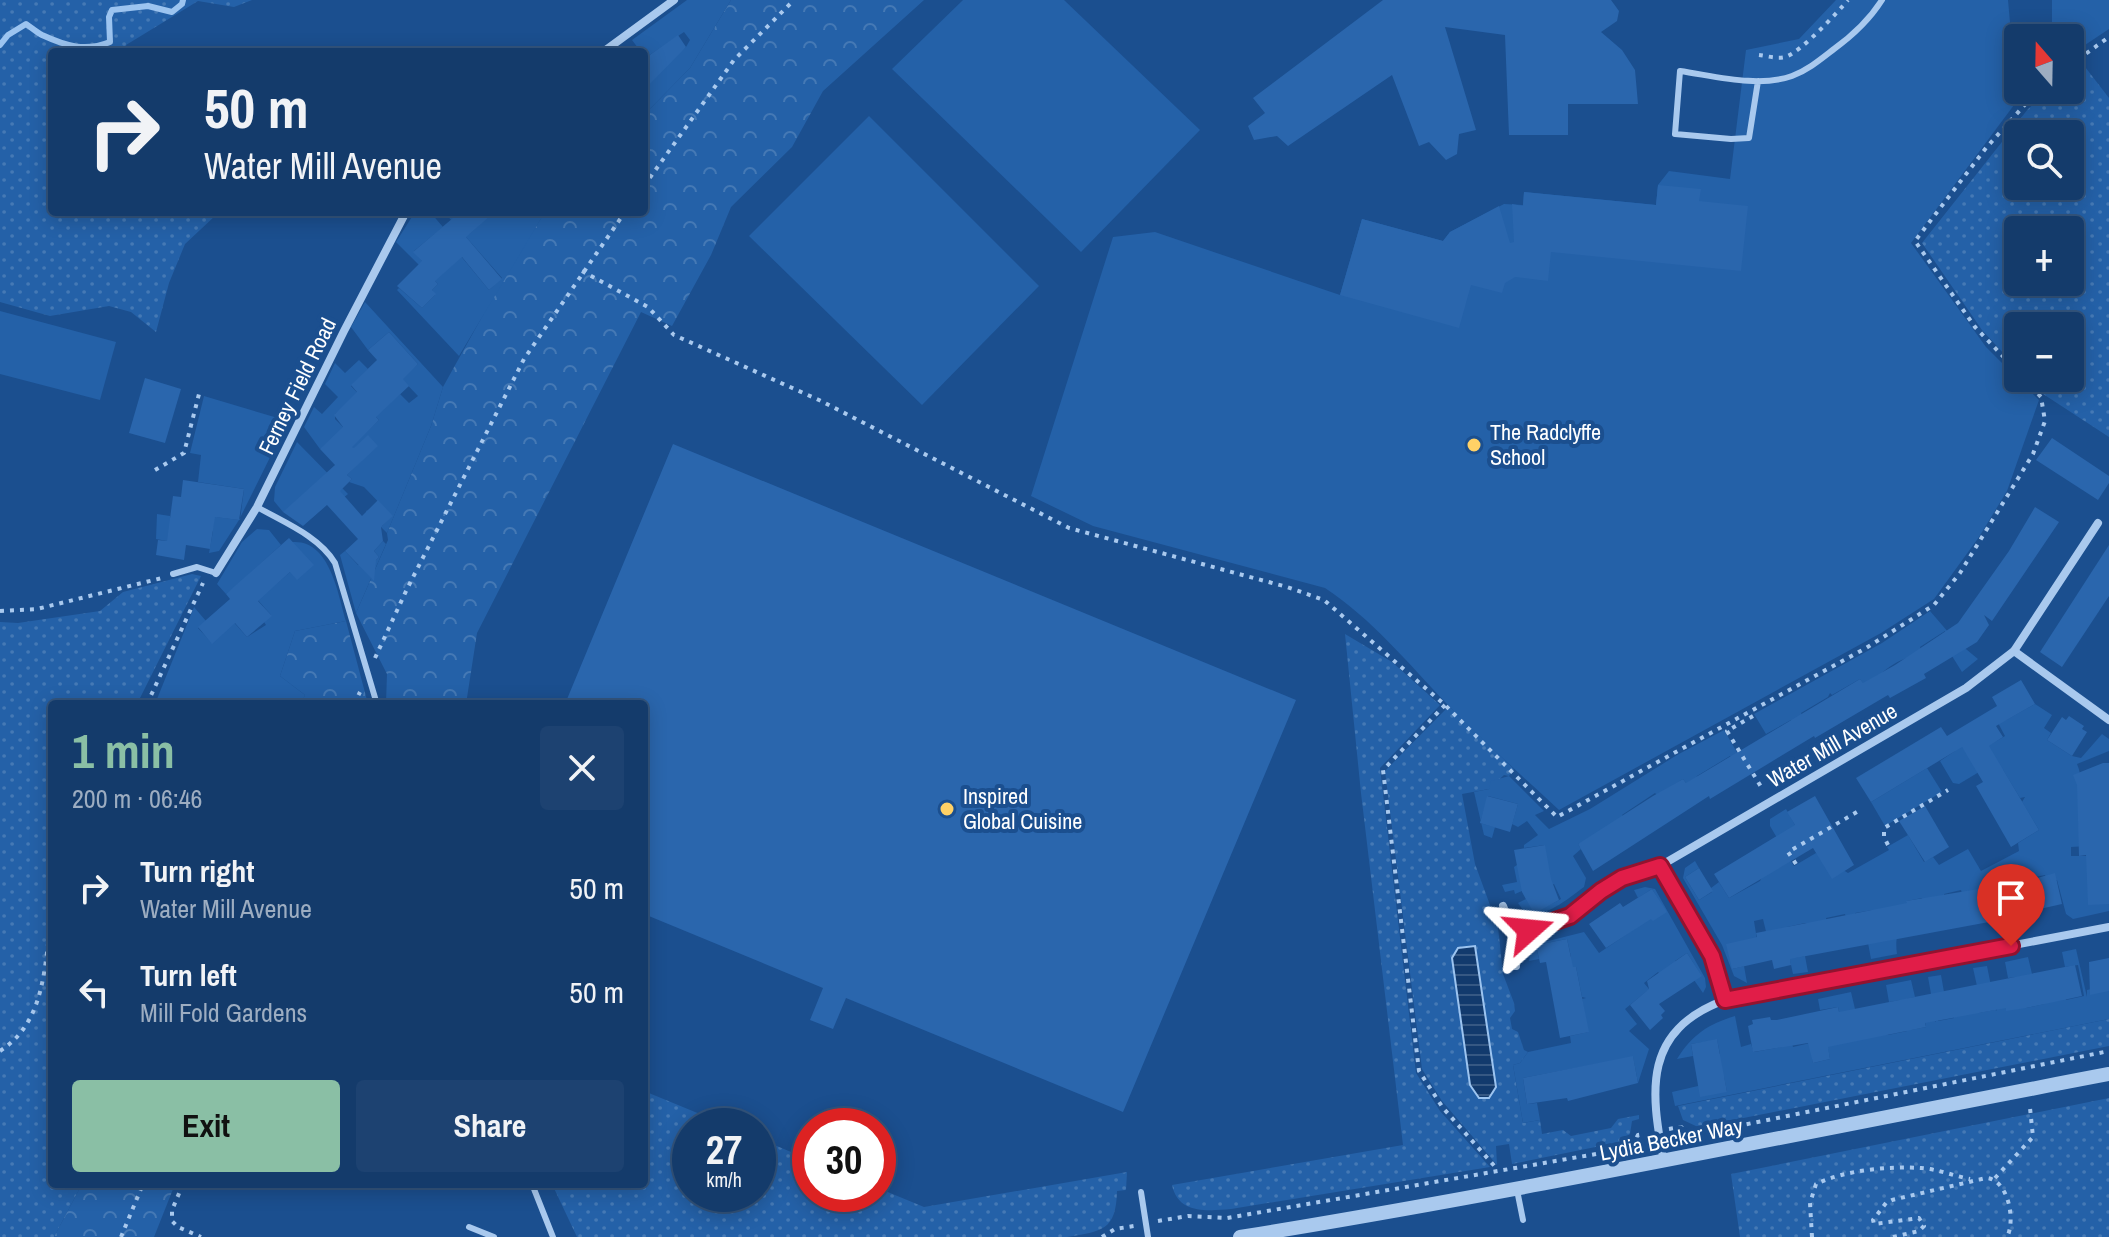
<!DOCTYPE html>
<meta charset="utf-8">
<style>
:root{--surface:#143b6b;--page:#1d4271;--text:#f1f3f6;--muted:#9dadc1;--line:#33557e;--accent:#8abfa5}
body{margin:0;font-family:"Archivo Narrow",sans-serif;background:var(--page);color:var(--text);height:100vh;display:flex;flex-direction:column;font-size:30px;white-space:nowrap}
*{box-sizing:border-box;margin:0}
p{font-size:26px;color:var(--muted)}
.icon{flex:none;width:44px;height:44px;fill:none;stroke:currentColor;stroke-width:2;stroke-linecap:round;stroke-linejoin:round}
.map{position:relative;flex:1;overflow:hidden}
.side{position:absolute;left:48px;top:700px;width:600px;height:488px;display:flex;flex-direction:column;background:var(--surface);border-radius:8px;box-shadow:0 4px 20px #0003,0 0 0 2px var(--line)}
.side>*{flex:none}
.top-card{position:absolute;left:48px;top:48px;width:600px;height:168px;border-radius:8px;box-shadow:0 4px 20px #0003,0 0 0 2px var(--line);background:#143b6b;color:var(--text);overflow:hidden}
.needle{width:52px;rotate:340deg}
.buttons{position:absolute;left:2004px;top:24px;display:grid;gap:16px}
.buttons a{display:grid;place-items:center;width:80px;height:80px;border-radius:8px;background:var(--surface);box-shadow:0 4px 20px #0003,0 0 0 2px var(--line);font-size:40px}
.speed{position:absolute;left:672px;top:1108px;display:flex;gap:16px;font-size:40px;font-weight:700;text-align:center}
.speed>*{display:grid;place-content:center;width:104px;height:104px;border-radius:50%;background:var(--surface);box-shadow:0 4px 20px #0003,0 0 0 2px var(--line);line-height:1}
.speed small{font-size:20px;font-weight:400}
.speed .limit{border:12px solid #d22;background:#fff;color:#111}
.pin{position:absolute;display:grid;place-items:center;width:68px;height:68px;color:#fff;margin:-82px -34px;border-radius:50% 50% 50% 0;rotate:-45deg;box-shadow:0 0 8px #0007}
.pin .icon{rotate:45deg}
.me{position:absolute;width:88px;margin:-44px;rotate:72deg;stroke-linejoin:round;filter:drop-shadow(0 0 6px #0008)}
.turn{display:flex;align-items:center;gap:28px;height:168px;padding:0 24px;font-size:36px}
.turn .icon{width:104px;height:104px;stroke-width:2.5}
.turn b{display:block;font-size:56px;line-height:68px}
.round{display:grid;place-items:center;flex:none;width:84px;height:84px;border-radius:8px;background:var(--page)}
.headline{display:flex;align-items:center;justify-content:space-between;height:136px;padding:0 24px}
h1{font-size:48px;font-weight:700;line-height:60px;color:var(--accent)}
.action{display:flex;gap:16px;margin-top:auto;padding:16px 24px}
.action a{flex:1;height:92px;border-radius:8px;background:var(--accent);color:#111;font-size:32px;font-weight:700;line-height:92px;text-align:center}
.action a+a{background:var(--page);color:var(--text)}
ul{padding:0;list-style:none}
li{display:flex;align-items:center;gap:24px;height:104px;padding:0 24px}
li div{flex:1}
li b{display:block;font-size:30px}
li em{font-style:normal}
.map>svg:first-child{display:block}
.grass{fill:url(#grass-dots);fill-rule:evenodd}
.forest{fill:url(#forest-crowns)}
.garden{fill:#2461a8;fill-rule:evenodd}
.water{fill:url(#water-rules);stroke:#9cc4f0;stroke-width:2}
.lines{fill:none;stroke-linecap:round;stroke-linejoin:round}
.stream{stroke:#9cc4f0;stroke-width:6}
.building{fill:#2a66ad}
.path{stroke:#a9c9ee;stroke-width:4;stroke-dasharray:4 6;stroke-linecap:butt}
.service{stroke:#a9c9ee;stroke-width:6}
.minor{stroke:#a9c9ee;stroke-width:8}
.tertiary{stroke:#a9c9ee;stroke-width:14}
.route-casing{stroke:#92132f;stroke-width:20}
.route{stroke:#e11d48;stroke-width:14}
.poi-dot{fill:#ffd166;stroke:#1b4f8f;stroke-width:3}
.labels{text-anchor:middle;stroke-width:8;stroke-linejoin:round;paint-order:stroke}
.street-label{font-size:22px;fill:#fff;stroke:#1b4f8f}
.poi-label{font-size:22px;fill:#fff;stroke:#1b4f8f;text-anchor:start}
</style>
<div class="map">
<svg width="2109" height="1237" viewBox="0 0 2109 1237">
<defs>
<pattern id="grass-dots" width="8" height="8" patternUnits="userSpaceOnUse" patternTransform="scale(2)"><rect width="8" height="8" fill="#2461a8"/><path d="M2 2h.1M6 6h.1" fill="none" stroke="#4579b5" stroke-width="1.8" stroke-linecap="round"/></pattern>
<pattern id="forest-crowns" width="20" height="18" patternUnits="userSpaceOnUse" patternTransform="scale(2)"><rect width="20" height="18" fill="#2461a8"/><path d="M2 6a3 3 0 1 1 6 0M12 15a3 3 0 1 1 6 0" fill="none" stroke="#4579b5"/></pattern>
<pattern id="water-rules" width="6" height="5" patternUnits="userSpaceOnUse" patternTransform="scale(2)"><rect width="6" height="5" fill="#123a6d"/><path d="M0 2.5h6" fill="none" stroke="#365883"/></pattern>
</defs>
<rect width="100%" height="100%" fill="#1b4f8f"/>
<g class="grass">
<polygon points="0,0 252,0 234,7 198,1 126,45 129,52 52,52 52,212 216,212 216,215 185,244 169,283 156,332 131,312 109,306 50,316 0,302"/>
<path d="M2082 63 2109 98V437L2037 390 2026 378H2070V326H2018V369L1982 330 1922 243 2028 109 2050 90H2070V73ZM2018 134H2070V186H2018ZM2018 230H2070V282H2018Z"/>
<polygon points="192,574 201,576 137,704 52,704 52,1184 82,1184 54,1237 0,1237 0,622 18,623 100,611 123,592"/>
<path d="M1345 634 1392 662 1440 705 1380 768 1416 1073 1440 1111 1490 1167 1231 1209C1207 1211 1178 1214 1172 1185L1403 1145 1361 793Z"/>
<polygon points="1449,706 1514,769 1509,776 1504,775 1489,789 1462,794 1475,864 1498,927 1503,974 1514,1003 1515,1011 1510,1018 1512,1029 1518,1032 1524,1050 1528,1052 1520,1063 1513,1065 1523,1123 1540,1120 1542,1134 1563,1130 1571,1136 1611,1128 1618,1119 1639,1115 1639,1119 1632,1121 1630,1134 1620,1142 1512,1164 1509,1144 1496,1146 1497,1165 1442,1101 1422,1069 1385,771"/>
<polygon points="2109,1019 2109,1046 1698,1127 1683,1120 1678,1106"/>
<path d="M644 1091 729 1126H690V1194H758V1138L810 1160V1194H878V1188L924 1207 1127 1172 1126 1190 1117 1191C1116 1231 1102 1231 1067 1237H577L552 1184H644Z"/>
<polygon points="2109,1098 2109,1237 1740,1237 1731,1174"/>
</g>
<g class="forest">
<polygon points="731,0 924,0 823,91 792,147 731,207 711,255 672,326 641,312 477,633 466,704 386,704 387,674 356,613 388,540 387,533 431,426 443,387 503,279 545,212 644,212 644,115 690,68"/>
<polygon points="346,621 368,704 301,704 305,695 280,676 295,631"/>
<polygon points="82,1184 175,1184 154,1237 54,1237"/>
</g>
<g class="garden">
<polygon points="687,0 731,0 690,68 644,115 644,90 650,86 644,77 686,47 690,40 684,32 645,58 644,52 641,52 632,40"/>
<polygon points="963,0 1064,0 1200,130 1081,252 892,69"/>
<path d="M1836 0H2008L2017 101 1911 243 1986 347 2039 400 2007 491 1979 537 1934 599 1881 633 1559 810C1521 775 1482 740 1446 703 1408 663 1372 619 1325 588L1093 526 1031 496 1113 237 1155 232 1340 295 1362 219 1443 241 1450 232 1504 204 1523 205 1524 192 1656 205 1658 185 1669 171 1730 179 1746 50 1799 39Z"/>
<polygon points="2052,0 2109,0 2109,29 2070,55 2070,38 2049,38 2052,30"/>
<polygon points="869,116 1039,286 922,405 749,236"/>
<polygon points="415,212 430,212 443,227 414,251 430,271 455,249 489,290 502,278 444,212 449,212 469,234 492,214 491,212 545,212 459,356 397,290 399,288 422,308 435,295 432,290 438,284 396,242"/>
<path d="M365 302 443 387 431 426 387 533 366 512 367 510 382 526 392 516 364 487 349 482 352 479 347 475 363 459 344 439 320 449 304 427 314 407 322 414 338 397 325 384 335 363 345 373 359 360 368 369 351 386 378 414 400 394 409 403 418 396 394 371 411 370 418 364 389 332 368 350 351 327ZM357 397 379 420 357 441 335 419V414Z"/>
<polygon points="0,311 116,342 100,400 0,374"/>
<polygon points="204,396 288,421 239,520 219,551 209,553 213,531 177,543 156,539 157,514 170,516 170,518 185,513 240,520 244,489 198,482 201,455 190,453"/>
<polygon points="297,442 348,494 342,499 283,512 274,501 275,487"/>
<path d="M257 529 269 530 281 545 249 574 266 593 290 572 292 542C330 539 338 594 346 621L295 631 280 676 305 695 301 704H155L194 607 206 621 198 628 212 643 230 618 247 637 266 625 264 622 271 615 242 582 226 594 217 584 242 542Z"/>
<polygon points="383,541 386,544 356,613 340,555 345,551 358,565 374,562 379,557 374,551"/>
<path d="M1930 611 1955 640 1978 659 1962 672 1952 656 1945 631 1920 647 1924 656C1902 654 1879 672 1867 690L1860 679 1832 695 1830 693 1828 697 1801 713 1805 721 1795 727 1791 720 1766 734 1754 714 1882 643Z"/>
<path d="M2035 704 2052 715 2044 728 2051 733 2047 740 2072 756 2081 758 2102 734 2109 739V751L2077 764C2089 792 2066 814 2088 846L2071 847V856H2089L2088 904H2109V911L2073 919 2066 914 2057 880 2047 882 2045 875 2026 879V885L1963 897 1961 890 1944 894 1945 902 1924 906 1922 898 1907 901C1908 921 1893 927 1897 954L1871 959 1868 943 1880 940 1873 910 1855 913 1856 920 1847 922 1845 914 1826 918 1827 926 1805 923 1787 927 1793 958 1805 956 1808 972 1793 974 1785 937 1768 940 1763 919 1754 921 1757 940 1732 969 1744 966 1747 983 1734 976 1722 945 1683 878 1685 868 1695 861 1699 868 1685 877 1699 900 1712 892 1711 888 1719 882 1729 898 1760 881 1780 843 1770 826V819L1786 809 1804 841 1785 852 1794 866 1816 853 1848 873 1889 850 1887 847 1908 835 1924 862 1933 857 1939 865 1968 849 1981 871 2019 851 2018 843 2039 830 2022 802 2025 797 2020 798 2003 770 1988 779 1979 772 1959 784 1953 783 1940 761 1955 751 1952 746 1959 742 1969 757 2005 736 1997 721 2006 720Z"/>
<path d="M1724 730 1742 761 1736 765 1730 756 1697 776 1691 790 1683 779 1657 795 1655 793 1622 815 1629 826 1578 844 1581 849 1573 856 1586 878 1584 887C1567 899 1547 918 1525 913L1518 903 1526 899 1534 913 1561 899 1554 884 1546 888 1543 882 1515 894 1514 890 1505 892 1502 885 1517 882 1514 867 1545 845 1524 848V845L1538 835 1527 821 1518 827 1512 824 1518 804 1488 796 1480 823 1495 827 1492 838 1484 835 1474 792 1489 789 1491 781 1509 776 1544 811 1535 815 1549 829 1590 809 1677 755Z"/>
<polygon points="1927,768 1942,792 1885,826 1871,802"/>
<polygon points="1645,887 1655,889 1705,978 1706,987 1703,993 1694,980 1701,975 1687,953 1675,961 1678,968 1672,987 1658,972 1644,983 1658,1000 1647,991 1625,1009 1637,1024 1629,1031 1649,1049 1638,1083 1633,1057 1523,1078 1527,1104 1537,1103 1540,1120 1523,1123 1513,1065 1520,1063 1528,1052 1571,1043 1570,1036 1588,1032 1582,999 1586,998 1582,997 1576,967 1563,969 1571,957 1567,939 1536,945 1539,959 1529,961 1531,947 1536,944 1584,932 1599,953 1636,928 1635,925 1666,912 1652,889 1638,898 1634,890"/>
<path d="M2076 949 2087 997V990L2096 988 2109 991V1019L1675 1106 1672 1092 1698 1086 1727 1092 1724 1077 1717 1078 1713 1056 1720 1054 1717 1040 1691 1044 1693 1056 1677 1059C1692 1035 1708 1024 1735 1016L1741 1047 1751 1044 1754 1052 1782 1047 1790 1036 1793 1047 1810 1043 1813 1063 1830 1059 1826 1039 1844 1035 1838 1007 1820 1010 1818 999 1851 992 1855 1009 1888 1035 1907 1031 1901 1000 1889 1002 1886 985 1911 980 1915 997 1903 1000 1910 1030 1926 1027 1925 1022 1934 1020 1936 1022 1928 977 1941 975 1944 992 1933 995 1938 1021 1954 1018 1953 1012 1976 1008 1978 1013 1994 1010 1977 986 1973 968 1987 966 1996 1011 2017 977 2008 978 2005 962 2028 957 2032 974 2020 977 2026 1008 2044 1004 2064 993 2066 1000 2084 996 2078 965 2065 967 2062 952Z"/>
</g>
<polygon class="water" points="1475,946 1496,1087 1489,1098 1479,1098 1470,1085 1452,958 1458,948"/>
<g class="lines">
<path class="stream" d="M0 45 8 35 26 24C32 28 36 32 42 35 66 46 85 52 110 42L109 17 112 10 148 6 172 12 182 4 183 0"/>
</g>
<g class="building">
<polygon points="1383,0 1611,0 1619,11 1617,21 1601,32 1622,50 1635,70 1638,104 1568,104 1568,135 1509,135 1505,35 1445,27 1476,130 1459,134 1457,154 1446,160 1429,142 1419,146 1392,75 1288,146 1277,136 1254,140 1248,126 1265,113 1253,98"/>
<polygon points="678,35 686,47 644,90 644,59"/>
<polygon points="1658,185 1701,189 1699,201 1748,206 1741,271 1551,252 1548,281 1515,277 1505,283 1502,293 1471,285 1459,328 1340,295 1362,219 1443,241 1450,232 1499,206 1510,243 1514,242 1512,204 1523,206 1524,192 1656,205"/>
<polygon points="460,212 495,212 466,237 502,279 489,290 462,257 435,281 438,284 432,290 436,294 422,308 397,286 422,261 413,252"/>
<polygon points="389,332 418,364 403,379 409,386 376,417 379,420 352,447 354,448 368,435 378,446 347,475 352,479 340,491 362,516 378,500 393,516 381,527 383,541 374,551 379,557 376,560 374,581 345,551 358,539 327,505 303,526 283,512 335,465 320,449 343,427 334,415 357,392 351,385 377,360 368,350"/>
<polygon points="145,378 181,389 165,443 129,433"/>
<polygon points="2052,438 2109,476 2109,483 2098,500 2036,460"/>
<polygon points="673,444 1296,700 1123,1112 846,998 833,1029 810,1020 823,988 644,914 644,704 565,704"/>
<polygon points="183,480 244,489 239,520 215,517 210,549 186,545 184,560 156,555 158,540 167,541 173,496 181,497"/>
<polygon points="2035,507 2059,522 1992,621 1984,615 1989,625 1977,642 1924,674 1926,678 1890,698 1888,695 1815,738 1814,736 1710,799 1709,796 1593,871 1578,844 1653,796 1683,779 1686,783 1860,679 1863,683 1895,665 1958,623 2009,551"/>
<polygon points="289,538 314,565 297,580 290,572 258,601 272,616 247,637 235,623 212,644 198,627 230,599 226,594"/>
<polygon points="2109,545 2109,596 2062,667 2040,652"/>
<polygon points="2021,680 2035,704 1996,726 2003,737 1989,746 2039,830 2011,847 1976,786 1983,782 1962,747 1871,802 1856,778 1941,727 1947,736 1997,706 1992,697"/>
<polygon points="2069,716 2084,726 2082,729 2087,732 2072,756 2047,740 2062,717 2066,720"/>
<polygon points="2103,763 2109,763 2109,904 2088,905 2086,855 2079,856 2077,785 2073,775"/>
<polygon points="1487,796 1518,804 1510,832 1480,823"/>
<polygon points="1815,796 1854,865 1832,879 1813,848 1729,898 1714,874 1795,825 1787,812"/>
<polygon points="1925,806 1949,847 1925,862 1899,821"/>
<polygon points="1545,845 1551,879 1559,900 1534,914 1522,892 1514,850"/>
<polygon points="1699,868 1713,891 1699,900 1685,877"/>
<polygon points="2055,873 2062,904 2031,911 2032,914 1790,959 1791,965 1774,969 1772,960 1732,969 1726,944 1757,937 1756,933 1907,903 1906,901 2027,881"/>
<polygon points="1652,889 1667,912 1653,921 1651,919 1606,948 1589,924 1620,903 1623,907"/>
<polygon points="1567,939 1573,967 1576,967 1589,1032 1560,1038 1546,962 1540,963 1536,945"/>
<polygon points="1687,953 1702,976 1659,1004 1665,1011 1661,1015 1663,1018 1650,1030 1630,1005 1649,989 1647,981"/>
<polygon points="2109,958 2109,991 2090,995 2089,962"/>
<polygon points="2075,965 2082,996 2026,1008 2006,1011 2006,1008 1925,1023 1926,1027 1828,1047 1830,1059 1813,1063 1808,1043 1753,1052 1748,1026 1753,1024 1752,1020 1770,1017 1771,1020 1777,1020 1838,1007 1839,1012"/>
<polygon points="1717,1039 1727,1092 1700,1097 1691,1044"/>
<polygon points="1633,1056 1638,1083 1568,1101 1567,1098 1527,1104 1523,1078"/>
</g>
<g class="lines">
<g class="path">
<path d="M1759 55C1767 56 1777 59 1785 57 1800 53 1837 13 1848 0"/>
<polyline points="2070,65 2109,37"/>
<polyline points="644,186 734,60 794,0"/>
<polyline points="582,271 648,307 674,335 819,400 1069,528 1287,587 1324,600 1445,705 1557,817 1866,648 1934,605 1960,573 2033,454 2045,421 2041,397 2024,378"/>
<polyline points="2018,372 1975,327 1915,241 1986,148 2038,90"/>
<polyline points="155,470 184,453 199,394"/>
<polyline points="0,611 37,609 162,578"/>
<polyline points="375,658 407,589 524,359 625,212"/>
<polyline points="147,704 203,583"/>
<polyline points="354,704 360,692"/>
<polyline points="1445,705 1383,770 1419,1071 1443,1108 1498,1170"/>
<polyline points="1753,716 1727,731 1763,790"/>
<polyline points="1888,845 1884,837 1884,828 1948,790"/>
<polyline points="1796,864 1788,852 1857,812"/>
<path d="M0 1051C47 1021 44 963 52 913"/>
<polyline points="1669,1129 1681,1127 1689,1132 1708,1132 2109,1051"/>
<polyline points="1995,1178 2033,1137 2030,1108"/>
<polyline points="183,1184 172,1210 172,1221 178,1227 201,1237"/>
<polyline points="1158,1221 1188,1216 1227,1218 1619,1150 1634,1143 1638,1135 1645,1134"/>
<polyline points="121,1237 143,1184"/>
<polyline points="1102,1237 1115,1229 1134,1226"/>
<path d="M1812 1237 1810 1203 1816 1184C1845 1170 1889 1166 1921 1168 1937 1169 1954 1176 1970 1179"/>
<path d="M1893 1237 1919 1231 1924 1226 1919 1218 1874 1224 1873 1220 1886 1203 1892 1200 1986 1178C2008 1179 2016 1220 2007 1237"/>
</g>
<g class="service">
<path d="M1758 81 1749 138 1731 139 1675 134 1680 71C1715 76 1758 88 1792 76 1808 70 1821 59 1834 49 1852 36 1870 19 1882 0"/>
<path d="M257 507C283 522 319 536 335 563L376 701"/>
<polyline points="173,574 197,567 216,573"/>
<polyline points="532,1184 553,1237"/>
<polyline points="1517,1190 1523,1220"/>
<polyline points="1141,1192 1148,1237"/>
<polyline points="469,1227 494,1237"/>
</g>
<g class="minor">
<polyline points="603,52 674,0"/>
<polyline points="216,573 257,507 344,331 406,212"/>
<polyline points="2014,651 2109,720"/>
<polyline points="1660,866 1712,956 1725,1000"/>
<polyline points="1503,906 1514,935 1516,966"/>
<polyline points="1514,935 1562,920 1622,878 1660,866 1966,688 2014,651 2098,523"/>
<path d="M1664 1162C1650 1090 1643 1030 1725 1000L2109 927"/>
</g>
<path class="tertiary" d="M1240 1237C1531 1190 1819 1129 2109 1074"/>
</g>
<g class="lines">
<defs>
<polyline id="route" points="1529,930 1570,916 1601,891 1622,878 1660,866 1712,956 1725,1000 2011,946"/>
</defs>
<use href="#route" class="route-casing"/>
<use href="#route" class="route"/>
</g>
<g class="poi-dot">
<circle cx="1474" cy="445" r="8"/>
<circle cx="947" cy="809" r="8"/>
</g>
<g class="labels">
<g class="street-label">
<text transform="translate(297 386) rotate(-64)" y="8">Ferney Field Road</text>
<text transform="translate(1832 745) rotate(-30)" y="8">Water Mill Avenue</text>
<text transform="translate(1671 1139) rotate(-11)" y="8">Lydia Becker Way</text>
</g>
<g class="poi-label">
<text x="1490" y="440">The Radclyffe<tspan x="1490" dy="25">School</tspan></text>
<text x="963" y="804">Inspired<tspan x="963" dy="25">Global Cuisine</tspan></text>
</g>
</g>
</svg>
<div class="buttons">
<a><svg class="needle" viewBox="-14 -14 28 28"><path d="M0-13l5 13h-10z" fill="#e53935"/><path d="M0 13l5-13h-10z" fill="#9dadc1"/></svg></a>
<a><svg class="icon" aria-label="search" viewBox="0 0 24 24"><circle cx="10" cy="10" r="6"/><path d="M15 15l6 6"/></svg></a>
<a>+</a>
<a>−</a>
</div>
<div class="speed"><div>27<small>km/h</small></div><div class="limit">30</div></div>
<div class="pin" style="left:2011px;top:946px;background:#d93025"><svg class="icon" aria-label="arrive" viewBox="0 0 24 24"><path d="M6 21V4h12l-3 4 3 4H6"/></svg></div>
<svg class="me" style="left:1529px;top:930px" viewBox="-20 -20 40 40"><path d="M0-17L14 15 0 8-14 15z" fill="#e11d48" stroke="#fff" stroke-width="4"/></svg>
<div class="top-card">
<div class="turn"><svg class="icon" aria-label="right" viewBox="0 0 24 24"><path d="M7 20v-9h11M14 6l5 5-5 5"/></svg><div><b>50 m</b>Water Mill Avenue</div></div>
</div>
<section class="side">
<div class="headline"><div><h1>1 min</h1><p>200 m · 06:46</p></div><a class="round"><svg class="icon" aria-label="close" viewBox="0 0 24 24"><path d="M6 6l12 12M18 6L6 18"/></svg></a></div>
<ul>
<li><svg class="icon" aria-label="right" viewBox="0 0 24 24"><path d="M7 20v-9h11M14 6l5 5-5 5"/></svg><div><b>Turn right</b><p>Water Mill Avenue</p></div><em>50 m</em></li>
<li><svg class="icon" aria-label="left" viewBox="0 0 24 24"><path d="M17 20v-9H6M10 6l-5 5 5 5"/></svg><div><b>Turn left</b><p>Mill Fold Gardens</p></div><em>50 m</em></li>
</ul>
<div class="action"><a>Exit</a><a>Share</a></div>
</section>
</div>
